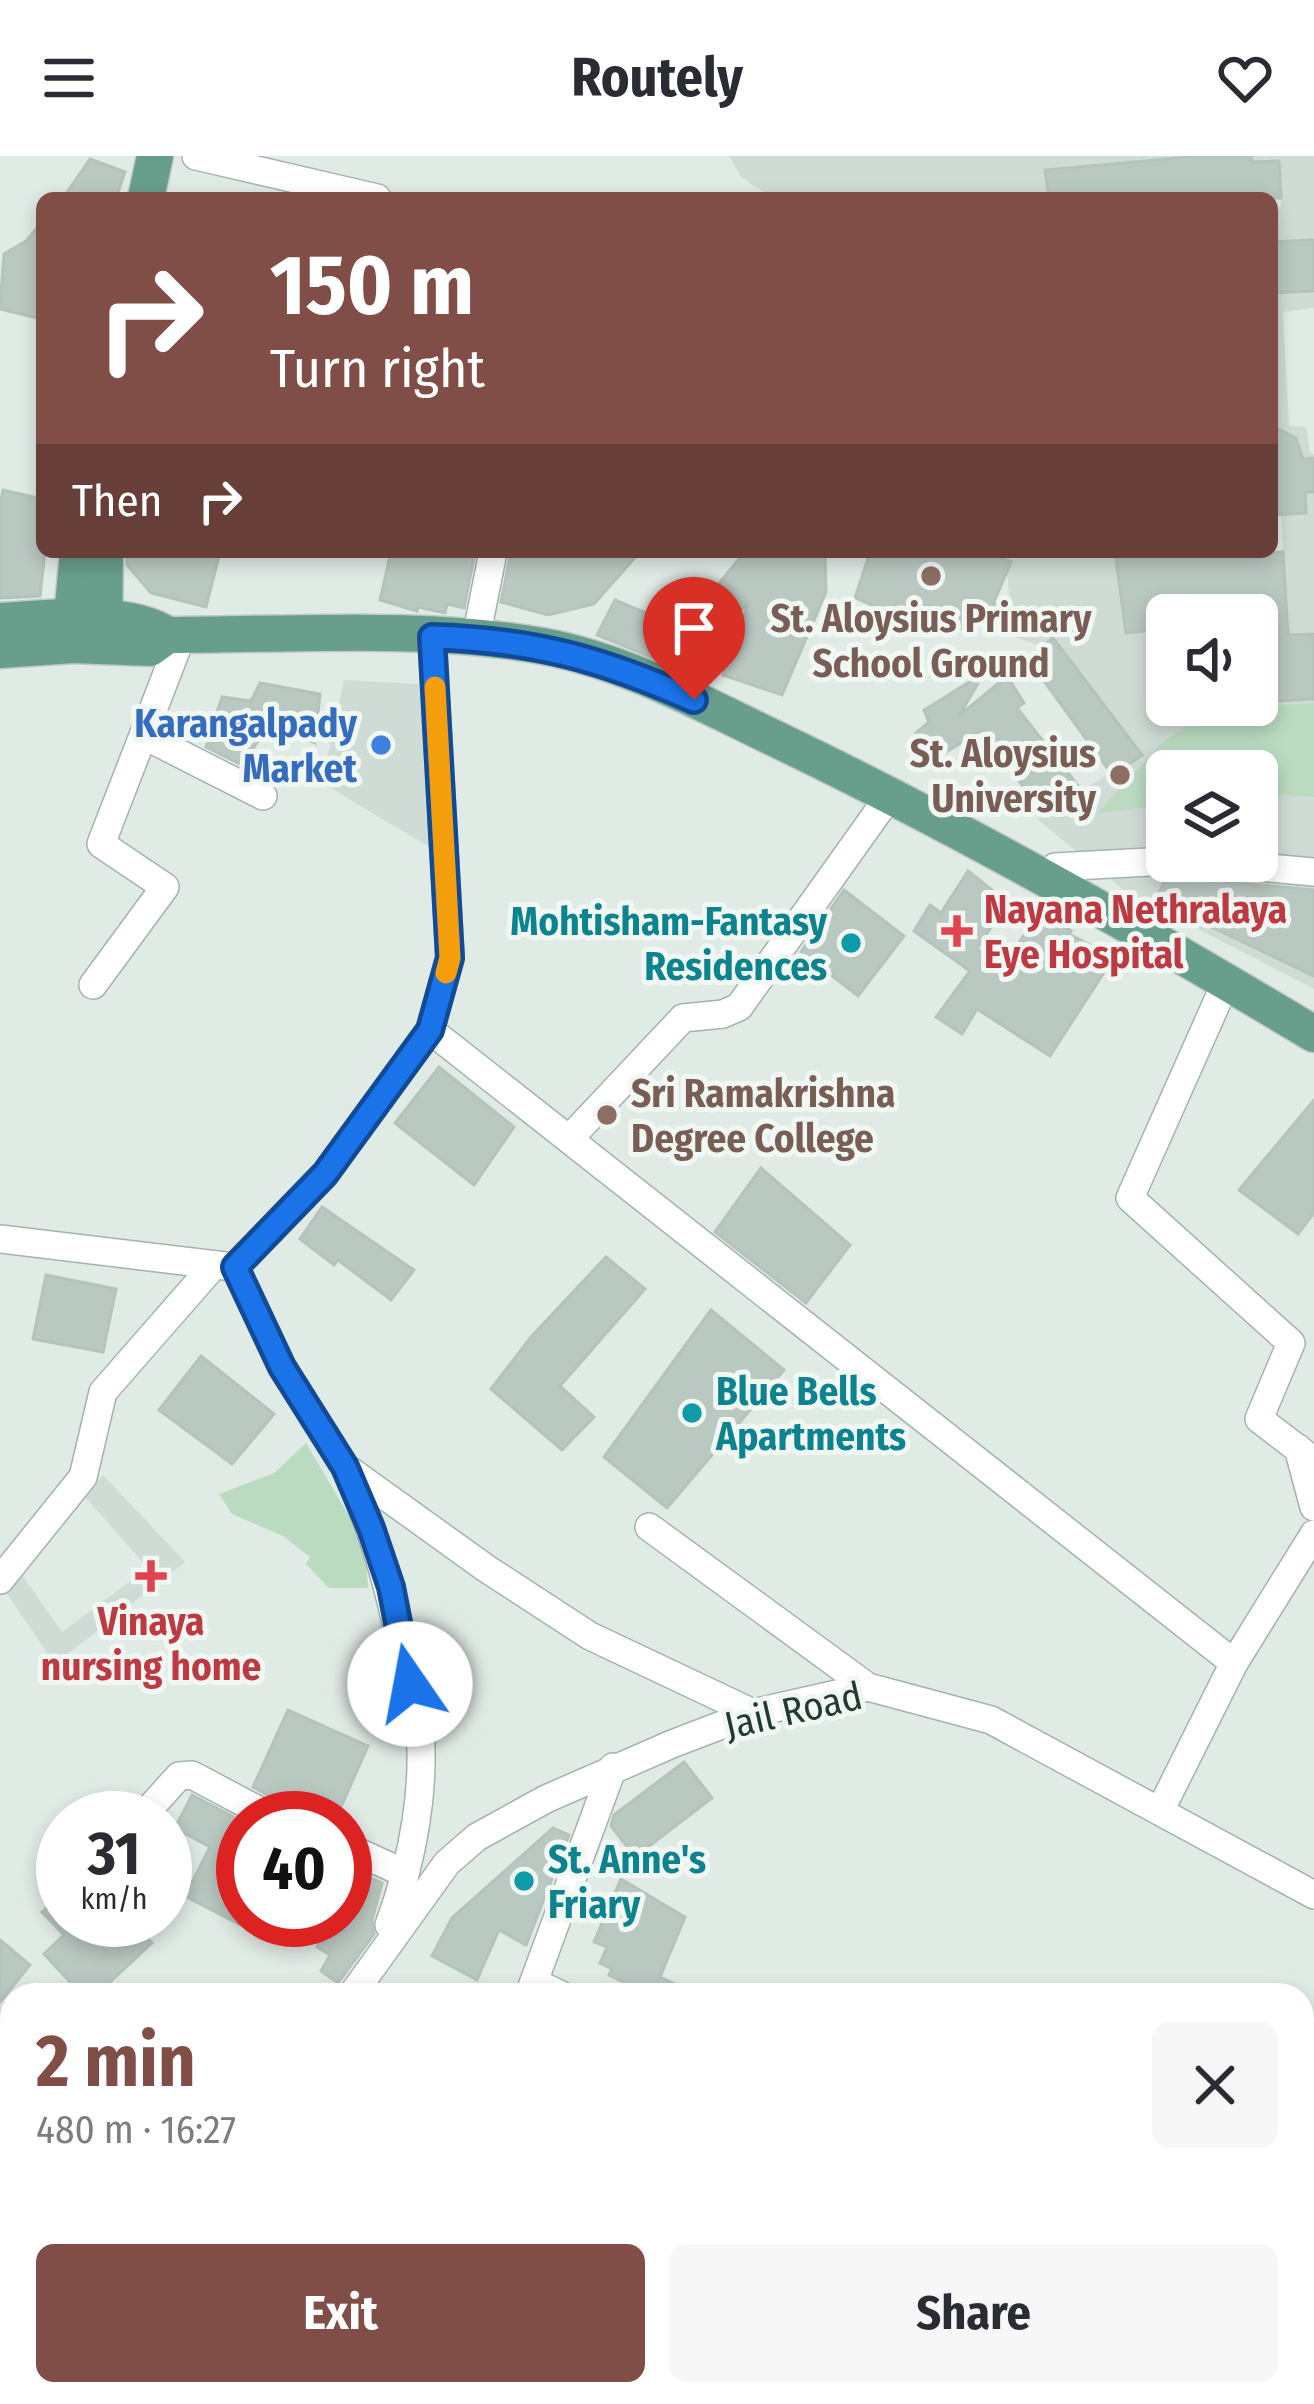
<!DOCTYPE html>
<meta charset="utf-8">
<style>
:root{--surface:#fff;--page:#f7f7f7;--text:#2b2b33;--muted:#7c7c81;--accent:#814e47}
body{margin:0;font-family:"Fira Sans Condensed",sans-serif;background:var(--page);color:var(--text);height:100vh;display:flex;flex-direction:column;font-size:45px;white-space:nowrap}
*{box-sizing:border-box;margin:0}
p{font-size:39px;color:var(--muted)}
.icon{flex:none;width:66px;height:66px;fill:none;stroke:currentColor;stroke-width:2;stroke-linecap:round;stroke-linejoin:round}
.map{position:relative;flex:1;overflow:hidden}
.details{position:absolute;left:0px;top:1827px;width:1314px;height:423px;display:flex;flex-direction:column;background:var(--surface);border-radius:36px 36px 0 0;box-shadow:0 6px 18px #0003}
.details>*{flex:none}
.banner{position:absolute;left:36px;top:36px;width:1242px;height:366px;border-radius:18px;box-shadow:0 6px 18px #0003;background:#814e47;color:#fff;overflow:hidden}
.tools{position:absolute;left:1146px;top:438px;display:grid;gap:24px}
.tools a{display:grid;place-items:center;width:132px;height:132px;border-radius:18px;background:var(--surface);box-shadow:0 6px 18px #0003;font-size:60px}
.speed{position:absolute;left:36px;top:1635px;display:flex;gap:24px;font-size:60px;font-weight:700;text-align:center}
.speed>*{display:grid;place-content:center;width:156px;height:156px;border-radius:50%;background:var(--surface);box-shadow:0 6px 18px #0003;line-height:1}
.speed small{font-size:30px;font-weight:400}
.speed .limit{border:18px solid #d22;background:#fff;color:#111}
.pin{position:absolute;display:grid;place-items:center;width:102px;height:102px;color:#fff;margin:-123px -51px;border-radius:50% 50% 50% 0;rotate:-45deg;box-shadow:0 0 12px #0007}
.pin .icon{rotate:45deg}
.me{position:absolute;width:132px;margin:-66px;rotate:348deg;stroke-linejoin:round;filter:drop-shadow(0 0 9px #0008)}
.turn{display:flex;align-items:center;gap:42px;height:252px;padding:0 36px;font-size:54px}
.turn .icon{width:156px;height:156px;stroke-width:2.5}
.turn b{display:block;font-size:84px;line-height:102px}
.then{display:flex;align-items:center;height:114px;padding:0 36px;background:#0003;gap:24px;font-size:45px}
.round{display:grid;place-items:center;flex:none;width:126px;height:126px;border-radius:18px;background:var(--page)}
.head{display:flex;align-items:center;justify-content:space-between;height:204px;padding:0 36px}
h1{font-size:72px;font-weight:700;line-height:90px;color:var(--accent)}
.cta{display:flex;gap:24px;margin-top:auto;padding:24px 36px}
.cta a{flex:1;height:138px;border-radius:18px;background:var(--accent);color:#fff;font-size:48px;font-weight:700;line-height:138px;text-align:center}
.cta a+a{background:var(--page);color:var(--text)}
header{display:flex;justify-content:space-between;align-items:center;height:156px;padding:0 36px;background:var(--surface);font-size:54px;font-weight:700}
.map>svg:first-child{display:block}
.built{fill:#cfdbd5}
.green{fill:#bbdbc1}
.building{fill:#bac8c2;stroke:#b4c4bc;stroke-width:3}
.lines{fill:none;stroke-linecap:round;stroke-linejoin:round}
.minor-casing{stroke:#a4b3ac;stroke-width:30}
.major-casing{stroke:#c1c8c6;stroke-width:39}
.minor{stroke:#fff;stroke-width:27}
.major{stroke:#689e8c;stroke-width:36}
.route-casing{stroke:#114b97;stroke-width:30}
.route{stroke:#1a73e8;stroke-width:21}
.slow{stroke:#f59e0b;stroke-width:21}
.education-dot{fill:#8d6e63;stroke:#f1f8f4;stroke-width:4.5}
.shop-dot{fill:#3f7fe0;stroke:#f1f8f4;stroke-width:4.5}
.health-dot{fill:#e0444e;stroke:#f1f8f4;stroke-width:4.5}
.culture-dot{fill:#0f9aa8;stroke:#f1f8f4;stroke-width:4.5}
.labels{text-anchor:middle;stroke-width:10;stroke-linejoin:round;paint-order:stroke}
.education-label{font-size:39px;font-weight:bold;fill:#785e54;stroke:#f1f8f4}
.shop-label{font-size:39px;font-weight:bold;fill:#366cbe;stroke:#f1f8f4;text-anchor:end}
.health-label{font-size:39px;font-weight:bold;fill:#be3a42;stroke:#f1f8f4;text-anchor:start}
.culture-label{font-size:39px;font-weight:bold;fill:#0d838f;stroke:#f1f8f4;text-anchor:start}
.street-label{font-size:39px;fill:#223b32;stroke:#f1f8f4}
</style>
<header><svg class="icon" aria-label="menu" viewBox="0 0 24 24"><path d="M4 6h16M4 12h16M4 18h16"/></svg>Routely<svg class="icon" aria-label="heart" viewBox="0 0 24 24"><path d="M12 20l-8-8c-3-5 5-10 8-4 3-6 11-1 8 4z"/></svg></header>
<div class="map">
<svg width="1314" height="2248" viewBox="0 0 1314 2248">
<rect width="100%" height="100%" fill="#e1ebe6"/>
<g class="built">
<polygon points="729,0 1201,0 1045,15 1049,42 773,42 741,21"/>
<polygon points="1251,0 1314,0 1314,103 1312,84 1272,86 1272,52 1281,51 1279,6 1252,6"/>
<polygon points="1314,135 1314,152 1283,156 1289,270 1306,271 1310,297 1314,298 1314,302 1303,303 1296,282 1275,271 1272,137"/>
<polygon points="1305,336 1314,336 1314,501 1313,478 1288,479 1281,359 1306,357"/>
<polygon points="1005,396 1192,396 1167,459 1167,549 1257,549 1257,546 1314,543 1314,547 1212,555 1100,656 1167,649 1167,705 1257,705 1257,638 1314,641 1314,833 1125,735 1037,663 1135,601 1069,501 1013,480"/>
<polygon points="344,524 418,528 429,551 438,696 322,627"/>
<polygon points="103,1319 185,1406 55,1508 1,1429 17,1412 62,1476 148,1412 86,1342"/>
<polygon points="1302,2013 1314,2016 1314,2183 1302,2183"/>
</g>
<g class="green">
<polygon points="1314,547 1314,641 1257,638 1257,615 1167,615 1167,649 1098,657 1161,587 1212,554"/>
<polygon points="306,1287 365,1387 368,1432 329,1432 306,1408 310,1401 283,1380 232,1358 219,1338 274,1317"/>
</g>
<g class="building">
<polygon points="1201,0 1251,0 1252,6 1279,5 1281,42 1049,42 1045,14"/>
<polygon points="90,3 125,16 116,42 63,42"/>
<polygon points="42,66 42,163 0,153 4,98 26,85"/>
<polygon points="1313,84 1314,135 1272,137 1272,86"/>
<polygon points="1272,270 1296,282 1303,303 1314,302 1314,336 1305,336 1306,357 1272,359"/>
<polygon points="3,334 42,343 42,396 45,396 40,440 0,442 0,349"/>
<polygon points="127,396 220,396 206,451 151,437 127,409"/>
<polygon points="391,396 475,396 464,452 447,448 445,457 418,451 417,455 380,444"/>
<polygon points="511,396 640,396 594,448 548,459 501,446"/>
<polygon points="745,396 825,396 826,436 782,539 723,519 749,445 690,517 597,479 615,444 682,472"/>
<polygon points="870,396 987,396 1011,406 994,446 1002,452 968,475 934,462 930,472 855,442"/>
<polygon points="1115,396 1283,396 1288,479 1313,478 1314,543 1257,546 1257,459 1167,459 1167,472 1126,477"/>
<polygon points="1053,482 1142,599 1113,620 1028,503"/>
<polygon points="984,517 959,560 1007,520 1024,547 1017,552 1079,631 1058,645 1053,639 1040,652 980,575 935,603 916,577 929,566 924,554"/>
<polygon points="260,527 320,538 315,587 270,567 242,609 206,591 222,541 251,545"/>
<polygon points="968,715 1007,746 977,793 1001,813 1041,754 1071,775 1069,778 1114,801 1050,900 977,853 962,878 936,861 970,815 914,775 930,749 941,757"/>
<polygon points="1180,717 1193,723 1314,734 1314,820 1155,744 1166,723"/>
<polygon points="844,734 904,780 858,840 801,796"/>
<polygon points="439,911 514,971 474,1029 395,967"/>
<polygon points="1314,944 1314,1057 1298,1078 1239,1034"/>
<polygon points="761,1012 850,1089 806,1147 715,1076"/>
<polygon points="322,1051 414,1114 391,1144 338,1104 334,1109 300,1083"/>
<polygon points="606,1101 645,1133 560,1230 594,1261 562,1294 491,1233 531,1181"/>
<polygon points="46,1119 116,1133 103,1196 33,1183"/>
<polygon points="711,1154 784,1214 667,1352 604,1301"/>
<polygon points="201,1200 274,1258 232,1308 159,1254"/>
<polygon points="288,1554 368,1590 336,1662 295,1662 282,1647 253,1631"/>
<polygon points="684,1606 712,1642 635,1701 611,1670 614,1659"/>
<polygon points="192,1639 243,1666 243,1770 185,1740 210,1691 175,1672"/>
<polygon points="553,1672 569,1679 526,1789 499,1774 477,1824 432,1800 452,1762"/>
<polygon points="347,1712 382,1727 372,1764 374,1778 338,1827 321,1815 330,1799 317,1791 332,1764 345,1764"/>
<polygon points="621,1723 685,1761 660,1821 700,1839 640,1839 622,1831 625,1827 609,1819 612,1813 600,1807 607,1791 594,1786"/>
<polygon points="63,1737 63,1764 131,1764 152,1787 96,1839 82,1839 44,1798 64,1779 42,1756"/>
<polygon points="0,1784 30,1809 0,1846"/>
</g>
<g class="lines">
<defs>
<g id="minor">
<polyline points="196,0 377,42"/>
<polyline points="432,481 450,801 430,874 325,1018 235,1111 282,1211 345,1311 487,1413 590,1480 753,1557"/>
<polyline points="476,482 493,396"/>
<polyline points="145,580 263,640"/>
<polyline points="1195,705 1314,716"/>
<polyline points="1047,721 1055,711 1167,705"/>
<polyline points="1226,826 1130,1042 1291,1187 1259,1263 1314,1305"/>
<polyline points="93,829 165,731 101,688 182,479"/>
<polyline points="430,874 1234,1507"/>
<polyline points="569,983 683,862 723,858 739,851 890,639"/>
<polyline points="0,1083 225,1110"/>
<polyline points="1298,1292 1314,1351"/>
<path d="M346 1313C375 1379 388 1427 403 1498 408 1518 415 1539 418 1560 428 1627 412 1707 389 1769"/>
<polyline points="649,1371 868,1531"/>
<polyline points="0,1424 83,1321 103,1236 214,1109"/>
<polyline points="1160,1655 1234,1507 1314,1378"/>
<polyline points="141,1662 179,1620 192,1619 273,1662"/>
<polyline points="345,1690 404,1717"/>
<polyline points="534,1826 561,1839"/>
<polyline points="352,1839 447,1707 477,1681 546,1643 672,1588 753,1557 868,1531 991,1564 1314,1739"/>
<polyline points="529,1839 613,1611"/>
<polyline points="0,1976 12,1983"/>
<polyline points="0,2143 12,2141"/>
<polyline points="1302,2210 1314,2212"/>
<polyline points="397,2248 401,2238"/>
<polyline points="1015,2248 1016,2238"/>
<polyline points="1237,2248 1238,2238"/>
</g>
<g id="major">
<polyline points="146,42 155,0"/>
<path d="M0 465C49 462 127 452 168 479 287 479 425 469 542 490 625 505 703 548 778 584 963 673 1139 773 1314 878"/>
<polyline points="74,485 72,461 78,396"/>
<polyline points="104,488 105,396"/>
<polyline points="0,494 74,489 150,492 168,479"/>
</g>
</defs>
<use href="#minor" class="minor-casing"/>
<use href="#major" class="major-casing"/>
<use href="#minor" class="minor"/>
<use href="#major" class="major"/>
</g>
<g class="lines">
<defs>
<path id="route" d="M410 1528 391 1431 371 1372 345 1311 282 1211 235 1111 325 1018 430 874 450 802 432 481C534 484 602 503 694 544"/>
</defs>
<use href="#route" class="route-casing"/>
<use href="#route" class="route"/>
<polyline class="slow" points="435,531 450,802 446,817"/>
</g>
<g class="education-dot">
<circle cx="931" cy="420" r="12"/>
<circle cx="1120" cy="619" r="12"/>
<circle cx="607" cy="959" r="12"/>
</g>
<circle class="shop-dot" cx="381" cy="589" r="12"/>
<g class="health-dot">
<path d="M951 757h12v12h12v12h-12v12h-12v-12h-12v-12h12z"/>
<path d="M145 1402h12v12h12v12h-12v12h-12v-12h-12v-12h12z"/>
</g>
<g class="culture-dot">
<circle cx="851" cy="787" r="12"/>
<circle cx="692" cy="1257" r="12"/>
<circle cx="524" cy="1725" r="12"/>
</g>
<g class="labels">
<g class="education-label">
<text x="931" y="476">St. Aloysius Primary<tspan x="931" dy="45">School Ground</tspan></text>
<text x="1096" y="611" text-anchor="end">St. Aloysius<tspan x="1096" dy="45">University</tspan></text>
<text x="631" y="951" text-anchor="start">Sri Ramakrishna<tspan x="631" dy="45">Degree College</tspan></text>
</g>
<g class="shop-label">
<text x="357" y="581">Karangalpady<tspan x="357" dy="45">Market</tspan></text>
</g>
<g class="health-label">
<text x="984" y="767">Nayana Nethralaya<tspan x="984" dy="45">Eye Hospital</tspan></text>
<text x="151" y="1479" text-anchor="middle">Vinaya<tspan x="151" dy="45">nursing home</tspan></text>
</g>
<g class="culture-label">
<text x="827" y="779" text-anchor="end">Mohtisham-Fantasy<tspan x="827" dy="45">Residences</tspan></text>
<text x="716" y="1249">Blue Bells<tspan x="716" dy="45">Apartments</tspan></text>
<text x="548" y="1717">St. Anne's<tspan x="548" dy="45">Friary</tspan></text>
</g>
<g class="street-label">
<text transform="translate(793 1554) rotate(-13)" y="14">Jail Road</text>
</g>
</g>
</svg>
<div class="tools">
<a><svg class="icon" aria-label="sound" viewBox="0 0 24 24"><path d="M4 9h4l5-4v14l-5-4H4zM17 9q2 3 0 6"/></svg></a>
<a><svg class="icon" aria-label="layers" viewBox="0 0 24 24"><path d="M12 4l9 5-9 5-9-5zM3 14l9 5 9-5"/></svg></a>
</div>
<div class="speed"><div>31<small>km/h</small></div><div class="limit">40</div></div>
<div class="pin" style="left:694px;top:544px;background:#d93025"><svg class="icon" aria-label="arrive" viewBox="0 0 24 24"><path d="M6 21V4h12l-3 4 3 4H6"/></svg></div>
<svg class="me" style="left:410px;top:1528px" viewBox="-20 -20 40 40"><circle r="19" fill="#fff"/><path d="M0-13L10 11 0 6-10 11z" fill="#1a73e8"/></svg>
<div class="banner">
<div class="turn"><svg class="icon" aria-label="right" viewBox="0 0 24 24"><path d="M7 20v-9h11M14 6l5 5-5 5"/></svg><div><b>150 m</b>Turn right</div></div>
<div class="then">Then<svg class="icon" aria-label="right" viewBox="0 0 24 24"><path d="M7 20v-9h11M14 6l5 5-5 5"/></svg></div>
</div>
<section class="details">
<div class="head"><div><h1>2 min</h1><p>480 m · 16:27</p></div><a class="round"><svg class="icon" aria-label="close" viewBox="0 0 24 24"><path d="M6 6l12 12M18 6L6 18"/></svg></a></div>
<div class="cta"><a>Exit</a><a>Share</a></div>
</section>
</div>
